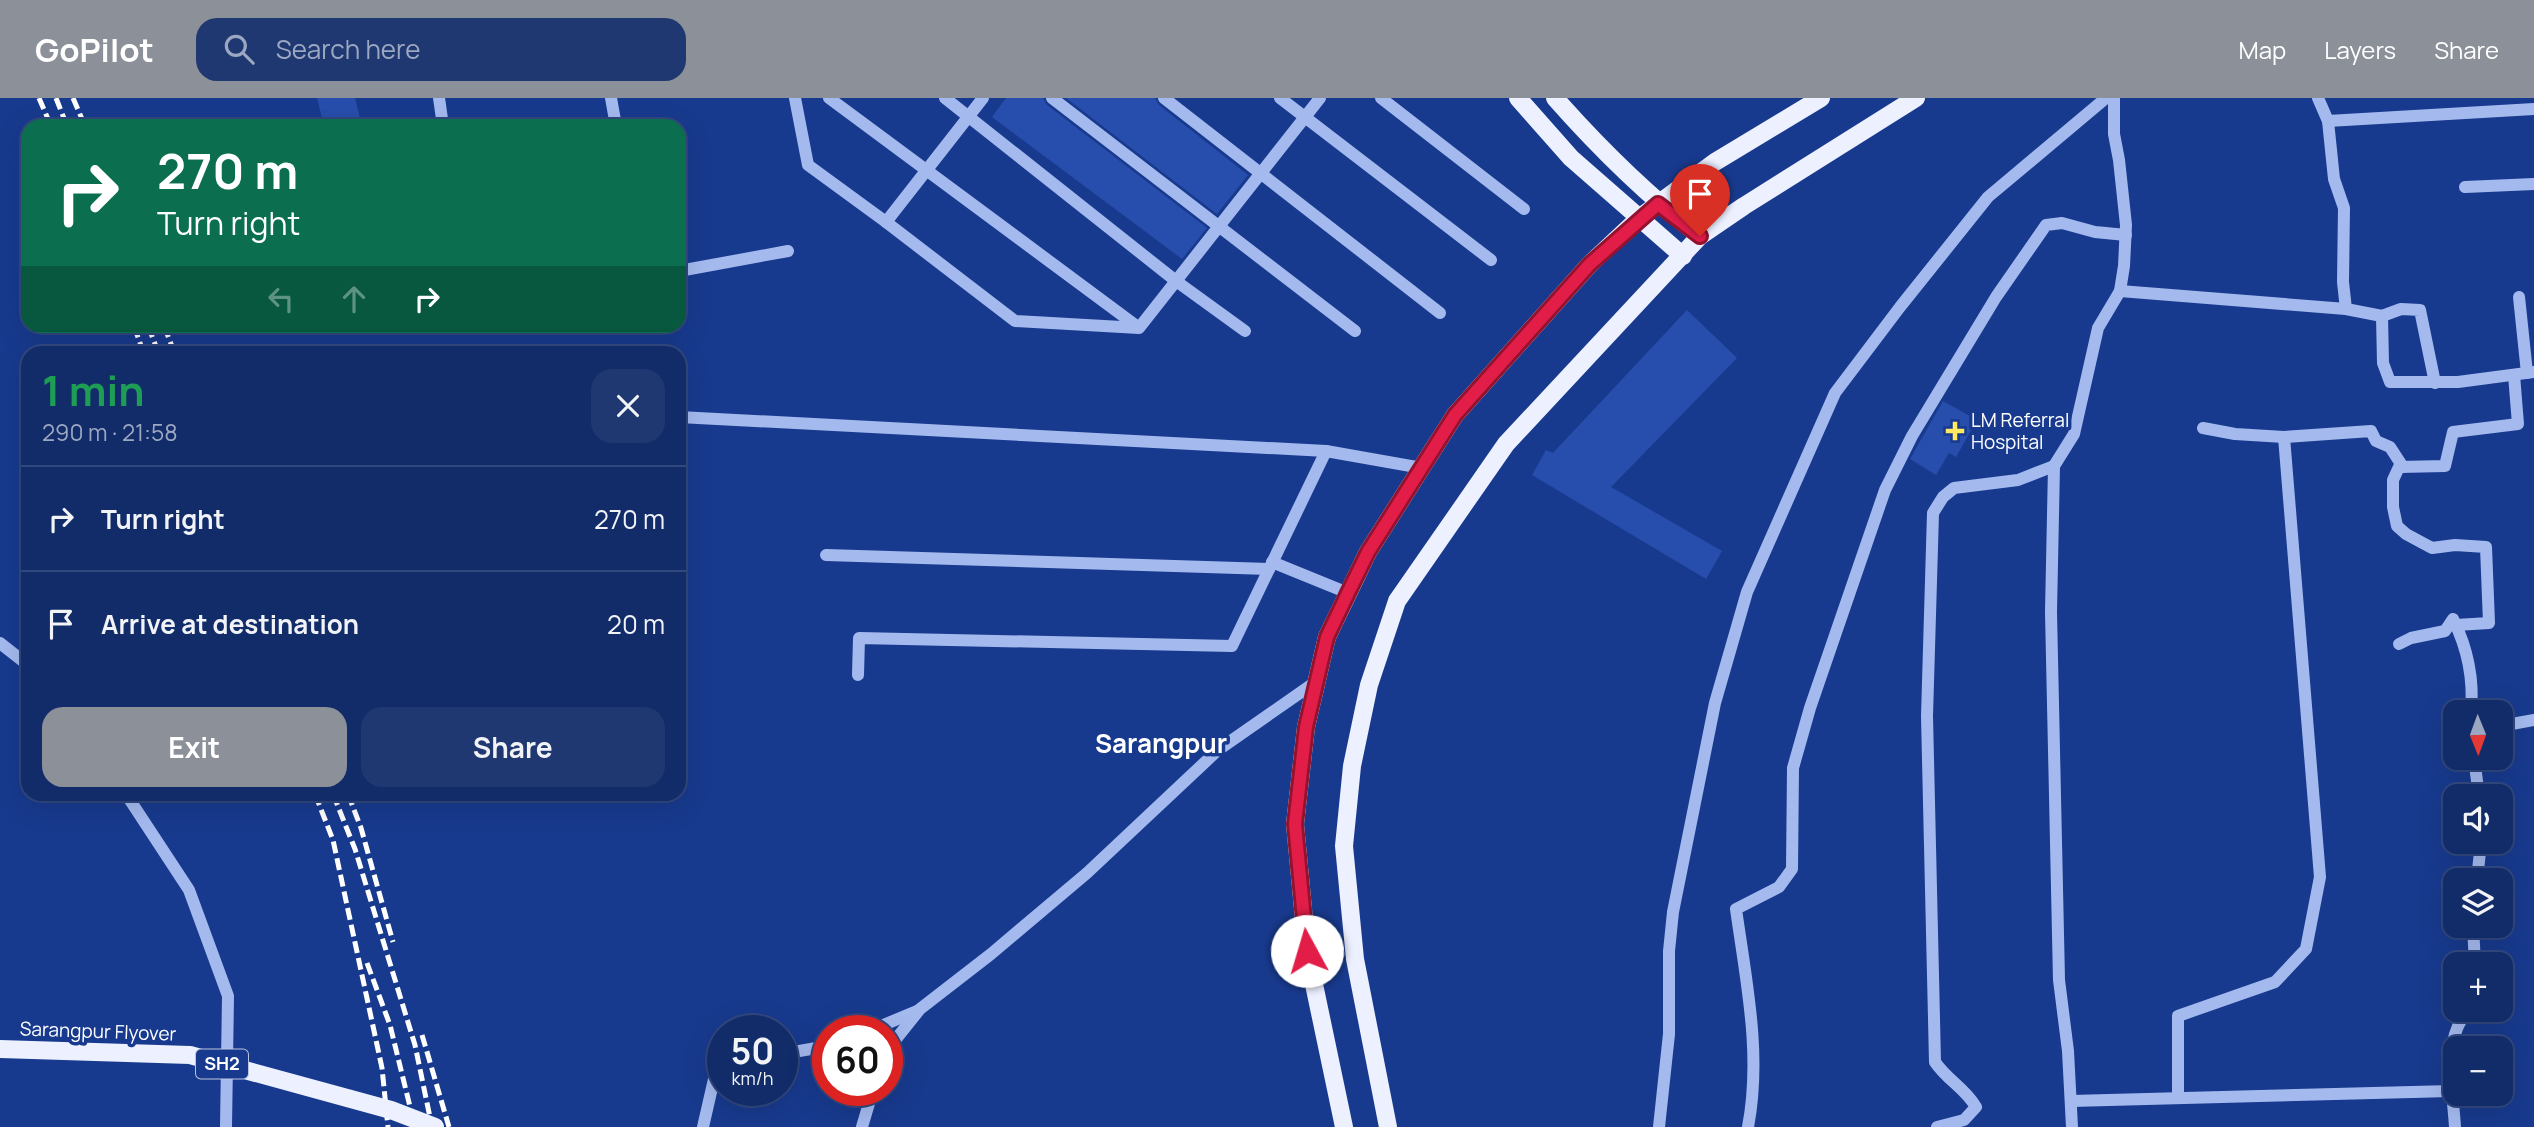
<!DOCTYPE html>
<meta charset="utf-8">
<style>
:root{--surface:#122c6a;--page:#1f3872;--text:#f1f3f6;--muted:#9ca7c1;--line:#31487e;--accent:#8c9099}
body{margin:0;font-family:Manrope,sans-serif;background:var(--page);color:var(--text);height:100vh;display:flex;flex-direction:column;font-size:26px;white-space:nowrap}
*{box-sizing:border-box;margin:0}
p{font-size:23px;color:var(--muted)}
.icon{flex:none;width:38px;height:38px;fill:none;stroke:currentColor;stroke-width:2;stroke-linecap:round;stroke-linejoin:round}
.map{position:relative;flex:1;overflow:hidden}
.details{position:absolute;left:21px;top:248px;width:665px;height:455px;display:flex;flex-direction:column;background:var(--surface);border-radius:21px;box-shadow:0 7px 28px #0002,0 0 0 2px var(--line)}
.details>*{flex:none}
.top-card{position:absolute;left:21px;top:21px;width:665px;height:214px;border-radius:21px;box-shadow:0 7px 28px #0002,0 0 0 2px var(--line);background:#0b6e4f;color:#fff;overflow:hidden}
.needle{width:46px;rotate:179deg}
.buttons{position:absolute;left:2443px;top:602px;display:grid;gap:14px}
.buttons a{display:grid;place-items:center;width:70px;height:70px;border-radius:14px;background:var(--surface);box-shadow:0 7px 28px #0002,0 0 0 2px var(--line);font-size:35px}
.speed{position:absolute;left:707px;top:917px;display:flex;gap:14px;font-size:35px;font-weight:700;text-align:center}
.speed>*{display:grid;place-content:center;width:91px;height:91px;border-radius:50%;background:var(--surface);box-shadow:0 7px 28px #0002,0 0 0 2px var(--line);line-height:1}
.speed small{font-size:18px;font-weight:400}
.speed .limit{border:10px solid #d22;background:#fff;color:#111}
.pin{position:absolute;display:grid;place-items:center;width:60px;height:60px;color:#fff;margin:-72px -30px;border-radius:50% 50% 50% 0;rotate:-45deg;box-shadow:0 0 7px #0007}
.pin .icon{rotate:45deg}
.me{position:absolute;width:77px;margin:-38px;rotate:354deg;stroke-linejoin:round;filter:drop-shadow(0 0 5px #0008)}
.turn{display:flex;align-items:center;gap:24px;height:147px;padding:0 21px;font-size:32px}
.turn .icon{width:91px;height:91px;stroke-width:2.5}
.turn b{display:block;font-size:49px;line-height:60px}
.lanes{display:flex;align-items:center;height:66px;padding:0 21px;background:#0003;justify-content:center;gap:35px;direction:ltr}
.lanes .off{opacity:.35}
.round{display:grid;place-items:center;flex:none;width:74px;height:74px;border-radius:21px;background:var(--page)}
.headline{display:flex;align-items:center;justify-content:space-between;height:119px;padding:0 21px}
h1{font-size:42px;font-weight:700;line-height:52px;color:#1e9e55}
.button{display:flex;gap:14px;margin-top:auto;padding:14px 21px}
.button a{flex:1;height:80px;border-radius:21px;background:var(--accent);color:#fff;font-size:28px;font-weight:700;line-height:80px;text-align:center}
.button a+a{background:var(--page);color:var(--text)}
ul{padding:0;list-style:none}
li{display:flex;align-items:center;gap:21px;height:105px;padding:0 21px;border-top:2px solid var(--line)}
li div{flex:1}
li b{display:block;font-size:26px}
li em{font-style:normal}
header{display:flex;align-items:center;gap:42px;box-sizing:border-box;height:98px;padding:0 35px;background:var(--accent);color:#fff}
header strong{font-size:33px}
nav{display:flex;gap:38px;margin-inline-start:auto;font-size:24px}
.search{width:490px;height:63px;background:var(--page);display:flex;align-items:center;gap:18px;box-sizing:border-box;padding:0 24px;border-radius:21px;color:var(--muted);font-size:26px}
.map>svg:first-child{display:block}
.building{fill:#274eac}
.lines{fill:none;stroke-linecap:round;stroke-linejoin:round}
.minor{stroke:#a4baef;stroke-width:12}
.major{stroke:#ecf0ff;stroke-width:18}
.rail{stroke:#fff;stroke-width:5;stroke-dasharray:12 5;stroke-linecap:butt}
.major-bridge{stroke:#ecf0ff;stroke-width:18}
.route-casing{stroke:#92132f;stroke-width:18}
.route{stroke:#e11d48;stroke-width:12}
.poi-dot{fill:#ffe962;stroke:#183a8e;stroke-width:2.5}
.labels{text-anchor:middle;stroke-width:7;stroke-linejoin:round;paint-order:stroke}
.shield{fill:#183a8e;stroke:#bac4dd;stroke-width:2}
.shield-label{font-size:18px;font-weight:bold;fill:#fff}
.poi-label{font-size:19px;fill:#fff;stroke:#183a8e;text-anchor:start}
.street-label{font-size:19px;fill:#fff;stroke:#183a8e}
.district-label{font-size:26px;font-weight:bold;fill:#fff;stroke:#183a8e}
</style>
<header>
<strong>GoPilot</strong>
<div class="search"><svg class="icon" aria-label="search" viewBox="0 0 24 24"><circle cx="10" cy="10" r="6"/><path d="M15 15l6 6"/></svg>Search here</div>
<nav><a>Map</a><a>Layers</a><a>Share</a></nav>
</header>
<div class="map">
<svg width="2534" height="1029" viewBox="0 0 2534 1029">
<rect width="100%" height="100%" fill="#183a8e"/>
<g class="building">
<polygon points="317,0 355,0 362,28 324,28"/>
<polygon points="1006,0 1043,0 1047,7 1207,130 1182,161 992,19"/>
<polygon points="1066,0 1155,0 1159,7 1248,77 1217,116"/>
<polygon points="1687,212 1737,260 1611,389 1722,453 1706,481 1532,377 1546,352 1553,355"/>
<polygon points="1943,303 1977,322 1956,359 1949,355 1936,377 1910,361"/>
</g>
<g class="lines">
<g class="minor">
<polyline points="439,0 443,28"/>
<polyline points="611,0 616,28"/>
<polyline points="795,0 808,67 886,124 1015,223 1139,230 1320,0"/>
<polyline points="829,0 1138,229"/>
<polyline points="945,0 1176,183 1245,233"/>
<polyline points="1052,0 1355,233"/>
<polyline points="1164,0 1440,215"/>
<polyline points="1280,0 1491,162"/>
<polyline points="1381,0 1524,111"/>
<polyline points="2318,0 2328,23 2334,81 2344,110 2343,184 2346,211 2382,218 2383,265 2390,284 2458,284 2534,274"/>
<polyline points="2328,23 2534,11"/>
<polyline points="2465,89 2534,86"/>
<polyline points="886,124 983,0"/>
<polyline points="679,173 788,153"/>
<polyline points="2120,193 2346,211"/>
<polyline points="2519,199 2527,275"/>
<polyline points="2382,218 2401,211 2420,212 2435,285"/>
<polyline points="679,319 1326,353 1422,370"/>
<polyline points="2203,330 2235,336 2284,339 2371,333 2376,343 2390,349 2403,369"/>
<polyline points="826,457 1269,471"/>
<polyline points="1272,464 1348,495"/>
<polyline points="2456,527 2489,525 2486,449 2455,447 2432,450 2406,436 2397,428 2393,409 2393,382 2399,369 2445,368 2453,334 2518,326 2514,277"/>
<polyline points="0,545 28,567"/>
<path d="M2399 546 2411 540 2445 533 2453 521C2468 551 2474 581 2471 614"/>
<polyline points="858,577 859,540 1232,548 1326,353"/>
<polyline points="2501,628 2534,622"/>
<polyline points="2474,660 2479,698"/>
<polyline points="126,696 189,792 228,898 226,1029"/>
<polyline points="2477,782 2481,744"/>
<polyline points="2473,828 2475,866"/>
<polyline points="869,933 917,913"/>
<polyline points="782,956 828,948"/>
<polyline points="887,957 892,946 920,911 991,856 1087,775 1218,652 1317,583"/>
<polyline points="2178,1000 2178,918 2275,884 2306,851 2320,779 2284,339"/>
<polyline points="2071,1003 2451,993"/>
<polyline points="703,1029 717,968 723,967"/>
<polyline points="862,1029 873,992"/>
<polyline points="1659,1029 1669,936 1669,853 1673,814 1715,605 1747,494 1835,295 1900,209 1988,99 2106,0"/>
<path d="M1748 1029C1762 956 1746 883 1736 811L1779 789 1792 771 1793 670 1810 610 1885 392 1912 338 1996 199 2046 127 2062 125 2095 134 2126 137"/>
<path d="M1937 1029 1964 1022 1976 1009C1964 989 1948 983 1935 964L1927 618 1933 415 1943 399 1954 390 2018 382 2054 368"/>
<polyline points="2072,1029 2068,953 2059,882 2051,514 2054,368 2074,336 2098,230 2120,193 2124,168 2126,127 2119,62 2114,36 2114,0"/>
<path d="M2455 1029C2453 993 2441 940 2469 912"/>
</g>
<g class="major">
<polyline points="1518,0 1571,60 1683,158"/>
<path d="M1555 0C1600 51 1647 97 1700 138"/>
<polyline points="1344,1029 1307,853 1295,726 1306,629 1327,539 1368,454 1455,317 1590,166 1639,120 1715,64 1821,0"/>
<polyline points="1388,1029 1355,861 1344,748 1352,668 1369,587 1397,503 1506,346 1700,138 1744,108 1916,0"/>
</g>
<g class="rail">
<polyline points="39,0 51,28"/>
<polyline points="56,0 67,28"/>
<polyline points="73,0 85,28"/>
<polyline points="134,228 144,256"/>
<polyline points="148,228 159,256"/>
<polyline points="164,228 175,256"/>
<polyline points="315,696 333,742 348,812 382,970 388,1029"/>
<polyline points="333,696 355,751 415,947 432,1029"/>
<polyline points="348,696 361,730 393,844"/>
<polyline points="367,865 390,927 415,1029"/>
<polyline points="422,937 449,1029"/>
</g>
<polyline class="major-bridge" points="0,951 190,957 391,1012 435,1029"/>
</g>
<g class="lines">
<defs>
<polyline id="route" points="1307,853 1295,726 1306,629 1327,539 1348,495 1368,454 1455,317 1590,166 1658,106 1700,138"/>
</defs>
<use href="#route" class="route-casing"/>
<use href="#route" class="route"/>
</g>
<path class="poi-dot" d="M1951.5 322.5h7v7h7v7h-7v7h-7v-7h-7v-7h7z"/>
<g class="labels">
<rect class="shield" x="196" y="951.5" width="52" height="29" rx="5"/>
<g class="shield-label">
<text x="222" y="972">SH2</text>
</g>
<g class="poi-label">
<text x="1971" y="329">LM Referral<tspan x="1971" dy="22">Hospital</tspan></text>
</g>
<g class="street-label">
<text transform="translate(98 933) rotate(2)" y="7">Sarangpur Flyover</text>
</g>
<g class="district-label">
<text x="1161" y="655">Sarangpur</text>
</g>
</g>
</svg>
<div class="buttons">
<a><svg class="needle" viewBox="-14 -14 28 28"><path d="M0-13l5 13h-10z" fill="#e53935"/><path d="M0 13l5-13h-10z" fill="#9ca7c1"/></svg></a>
<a><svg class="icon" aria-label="sound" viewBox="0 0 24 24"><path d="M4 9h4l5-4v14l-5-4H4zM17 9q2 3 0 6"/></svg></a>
<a><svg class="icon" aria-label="layers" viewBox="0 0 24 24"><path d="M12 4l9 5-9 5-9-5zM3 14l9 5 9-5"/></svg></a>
<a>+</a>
<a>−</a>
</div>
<div class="speed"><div>50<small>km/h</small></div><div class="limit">60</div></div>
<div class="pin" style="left:1700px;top:138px;background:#d93025"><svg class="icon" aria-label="arrive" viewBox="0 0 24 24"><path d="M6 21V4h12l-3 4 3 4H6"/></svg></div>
<svg class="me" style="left:1307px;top:853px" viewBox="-20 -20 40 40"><circle r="19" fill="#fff"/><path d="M0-13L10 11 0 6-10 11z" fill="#e11d48"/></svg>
<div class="top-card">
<div class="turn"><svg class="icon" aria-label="right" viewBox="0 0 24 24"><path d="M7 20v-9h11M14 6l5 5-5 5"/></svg><div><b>270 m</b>Turn right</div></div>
<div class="lanes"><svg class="icon off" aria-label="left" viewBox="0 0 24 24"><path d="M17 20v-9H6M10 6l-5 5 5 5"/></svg><svg class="icon off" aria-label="ahead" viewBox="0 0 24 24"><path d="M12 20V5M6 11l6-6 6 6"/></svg><svg class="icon" aria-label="right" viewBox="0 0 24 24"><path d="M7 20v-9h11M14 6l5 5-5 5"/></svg></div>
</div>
<section class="details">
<div class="headline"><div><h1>1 min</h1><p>290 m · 21:58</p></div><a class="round"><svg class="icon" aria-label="close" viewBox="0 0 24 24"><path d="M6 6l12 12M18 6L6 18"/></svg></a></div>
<ul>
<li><svg class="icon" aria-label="right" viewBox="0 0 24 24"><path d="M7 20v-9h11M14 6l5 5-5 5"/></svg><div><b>Turn right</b></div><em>270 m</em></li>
<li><svg class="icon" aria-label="arrive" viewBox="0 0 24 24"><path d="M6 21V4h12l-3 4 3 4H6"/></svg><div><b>Arrive at destination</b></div><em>20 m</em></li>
</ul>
<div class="button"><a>Exit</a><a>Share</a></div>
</section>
</div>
